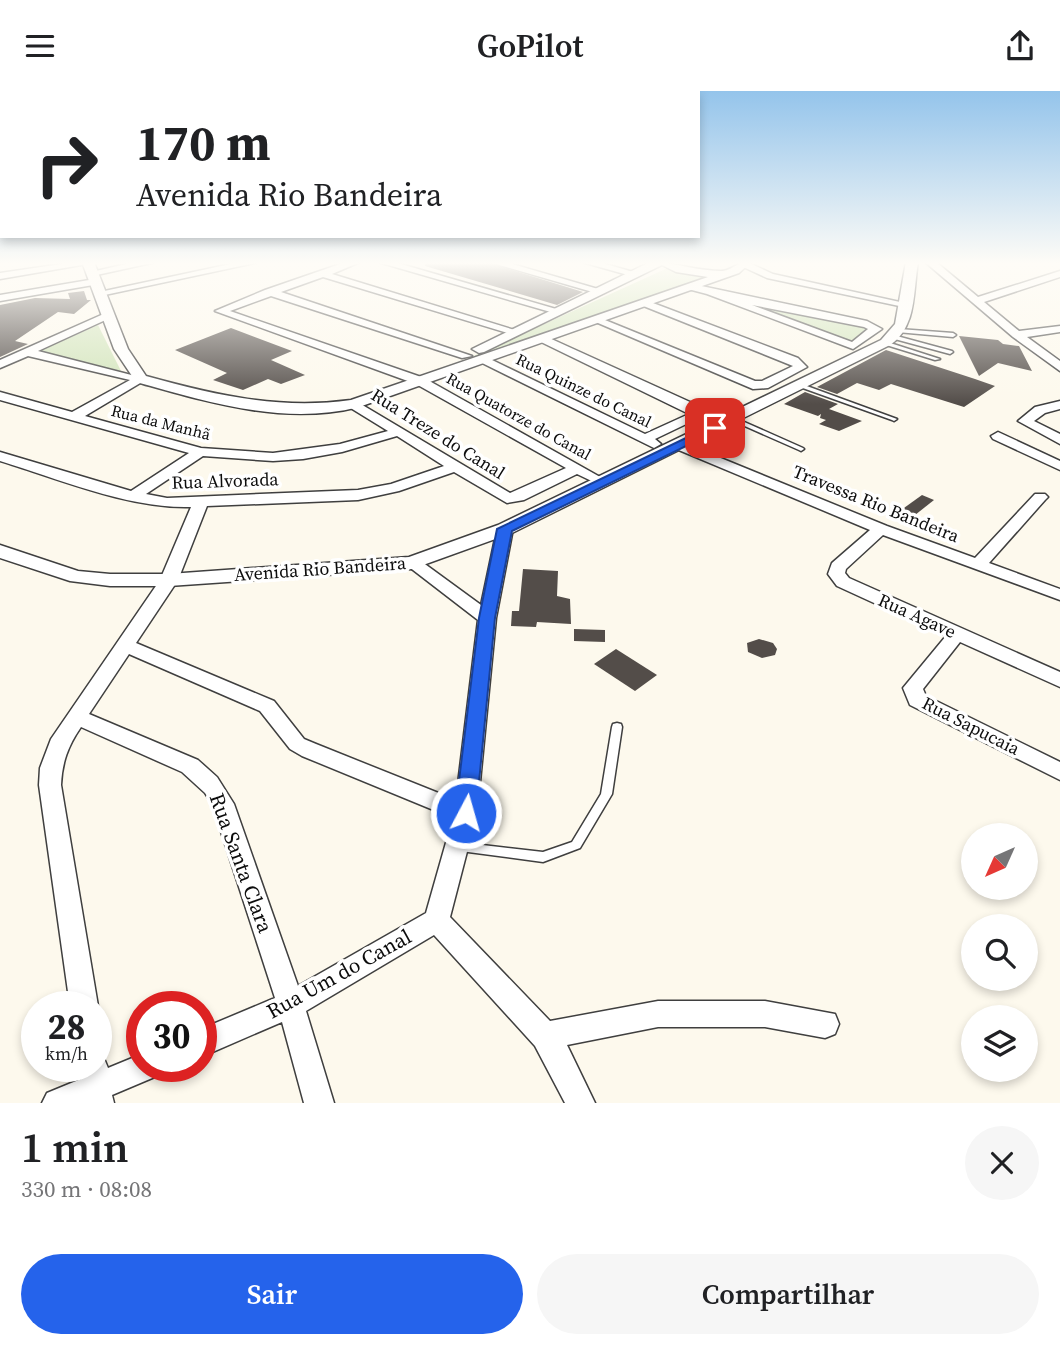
<!DOCTYPE html>
<html lang="pt">
<meta charset="utf-8">
<style>
:root{--surface:#fff;--page:#f6f6f6;--text:#202124;--muted:#757577;--accent:#2563eb}
body{margin:0;font-family:"Source Serif 4",serif;background:var(--page);color:var(--text);height:100vh;display:flex;flex-direction:column;font-size:26px;white-space:nowrap}
*{box-sizing:border-box;margin:0}
p{font-size:23px;color:var(--muted)}
.icon{flex:none;width:38px;height:38px;fill:none;stroke:currentColor;stroke-width:2;stroke-linecap:round;stroke-linejoin:round}
.map{position:relative;height:1012px;overflow:hidden}
.drawer{display:flex;flex-direction:column;background:var(--surface);flex:1}
.drawer>*{flex:none}
.banner{position:absolute;left:0px;top:0px;width:700px;height:147px;box-shadow:0 4px 10px #0003;background:#fff;color:var(--text);overflow:hidden}
.needle{width:46px;rotate:225deg}
.tools{position:absolute;left:961px;top:732px;display:grid;gap:14px}
.tools a{display:grid;place-items:center;width:77px;height:77px;border-radius:50%;background:var(--surface);box-shadow:0 4px 10px #0003;font-size:35px}
.speed{position:absolute;left:21px;top:900px;display:flex;gap:14px;font-size:35px;font-weight:700;text-align:center}
.speed>*{display:grid;place-content:center;width:91px;height:91px;border-radius:50%;background:var(--surface);box-shadow:0 4px 10px #0003;line-height:1}
.speed small{font-size:18px;font-weight:400}
.speed .limit{border:10px solid #d22;background:#fff;color:#111}
.pin{position:absolute;display:grid;place-items:center;width:60px;height:60px;color:#fff;margin:-30px;border-radius:14px;box-shadow:0 4px 10px #0006}
.me{position:absolute;width:77px;margin:-38px;rotate:6deg;stroke-linejoin:round;filter:drop-shadow(0 0 5px #0008)}
.turn{display:flex;align-items:center;gap:24px;height:147px;padding:0 21px;font-size:32px}
.turn .icon{width:91px;height:91px;stroke-width:2.5}
.turn b{display:block;font-size:49px;line-height:60px}
.round{display:grid;place-items:center;flex:none;width:74px;height:74px;border-radius:37px;background:var(--page)}
.head{display:flex;align-items:center;justify-content:space-between;height:119px;padding:0 21px}
h1{font-size:42px;font-weight:600;line-height:52px}
.button{display:flex;gap:14px;margin-top:auto;padding:14px 21px}
.button a{flex:1;height:80px;border-radius:42px;background:var(--accent);color:#fff;font-size:28px;font-weight:600;line-height:80px;text-align:center}
.button a+a{background:var(--page);color:var(--text)}
header{display:flex;justify-content:space-between;align-items:center;height:91px;padding:0 21px;background:var(--surface);font-size:32px;font-weight:600}
.map>svg:first-child{display:block}
.green{fill:#d1e4ba}
.building{fill:#534d49}
.lines{fill:none;stroke-linecap:round;stroke-linejoin:round}
.service-casing{stroke:#3f3f3f;stroke-width:3}
.minor-casing{stroke:#3f3f3f;stroke-width:3}
.tertiary-casing{stroke:#3f3f3f;stroke-width:3}
.service{fill:#fff;fill-rule:evenodd}
.minor{fill:#fff;fill-rule:evenodd}
.tertiary{fill:#fff;fill-rule:evenodd}
.route{fill:#2563eb;stroke:#184099;stroke-width:2}
.labels{text-anchor:middle;stroke-width:7;stroke-linejoin:round;paint-order:stroke}
.far-street-label{font-size:16px;fill:#0c0c0c;stroke:#fff}
.street-label{font-size:18px;fill:#0c0c0c;stroke:#fff}
.near-street-label{font-size:21px;fill:#0c0c0c;stroke:#fff}
</style>
<header><svg class="icon" aria-label="menu" viewBox="0 0 24 24"><path d="M4 6h16M4 12h16M4 18h16"/></svg>GoPilot<svg class="icon" aria-label="share" viewBox="0 0 24 24"><path d="M12 15V3M7 8l5-5 5 5M5 13v7h14v-7"/></svg></header>
<div class="map">
<svg width="1060" height="1012" viewBox="0 0 1060 1012">
<rect width="100%" height="100%" fill="#fdf9ed"/>
<g class="green">
<polygon points="672,175 730,182 434,283"/>
<polygon points="741,209 868,236 851,251"/>
<polygon points="98,234 121,280 38,261"/>
</g>
<g class="building">
<polygon points="425,171 486,171 583,201 557,214 425,175"/>
<polygon points="84,200 87,209 91,209 74,223 58,221 15,250 28,253 0,266 0,214 35,207 70,208 68,202"/>
<polygon points="231,237 292,260 271,269 305,284 281,293 268,288 243,299 213,289 227,282 175,259"/>
<polygon points="959,245 998,249 1003,253 1019,255 1032,280 998,272 979,285"/>
<polygon points="886,259 975,288 995,295 964,316 891,293 879,299 857,292 837,303 817,296"/>
<polygon points="805,301 838,313 829,318 862,330 839,340 819,333 826,329 820,327 821,323 818,325 784,313"/>
<polygon points="922,404 934,409 910,428 897,422"/>
<polygon points="523,478 558,480 557,505 570,508 571,533 537,531 536,536 511,535 512,520 519,520"/>
<polygon points="574,538 605,539 605,551 574,550"/>
<polygon points="759,548 773,552 777,558 775,564 762,567 748,561 747,552"/>
<polygon points="616,558 657,584 635,600 594,573"/>
</g>
<g class="lines">
<defs>
<g id="service">
<polygon points="899,238 953,242 956,244 953,246 897,241 896,240"/>
<polygon points="893,244 952,260 953,261 950,263 891,247 890,246"/>
<polygon points="883,251 887,251 940,268 935,269 883,253"/>
<polygon points="800,294 804,294 897,328 894,330 892,329 800,296"/>
<polygon points="733,326 803,357 804,358 801,360 799,359 731,329 731,327"/>
<polygon points="617,632 621,633 622,636 612,703 580,757 543,771 453,759 451,756 453,753 457,751 543,761 572,751 601,703 612,636 613,633"/>
</g>
<g id="minor">
<polygon points="75,171 93,172 0,188 0,182"/>
<polygon points="135,171 156,171 92,185 87,182"/>
<polygon points="240,171 259,171 100,205 95,202"/>
<path d="M346 171H360L332 183 521 241 511 243 323 186 281 201 472 265 462 267 271 205 230 220 424 287 609 391 602 395 577 383 524 409 507 412 454 381 399 400 358 409 207 415 178 489 136 552 274 610 304 648 316 653 456 709 478 529 404 472 412 467 418 468 481 514 497 438 499 435H511L513 438 496 527 477 722 450 826 550 930 658 910H765L835 923 839 933 835 943 825 947 765 936H658L567 954 595 1012H565L535 955 434 844 306 920 334 1012H304L282 931 201 966V938L275 907 212 713 205 702 182 681 81 636C68 655 62 671 61 694L98 915 96 918V915H70L39 694 40 677 51 648 160 489 191 416C129 418 59 388 0 370V361L131 400 189 362 0 309V301L72 321 130 289 28 265 0 277V269L108 221 113 224 112 226 38 260 147 288 85 325 201 357 273 362 340 353 388 340 349 316V310L354 309 510 402 566 377 416 293 215 220 265 199ZM397 345 444 375 391 393 358 399 167 407 146 403 203 365 273 370 303 368 342 361ZM129 563 260 620 290 658 302 665 453 727 426 822 298 895 234 713 217 686 198 669 89 623Z"/>
<polygon points="378,171 394,171 563,220 554,222"/>
<polygon points="489,171 505,171 605,200 596,202"/>
<polygon points="582,171 599,171 640,183 635,186"/>
<polygon points="741,171 747,171 773,183 909,213 904,216 767,187 741,175"/>
<polygon points="925,171 936,171 978,206 1060,180 1060,186 984,211 1019,240 1060,235 1060,241 1027,246 1060,270 1060,280 1013,246"/>
<polygon points="95,188 99,189 99,193 0,210 0,204"/>
<path d="M692 193 867 230 882 238 853 258 707 203 688 198 687 196ZM752 214 864 236 868 238 852 251Z"/>
<polygon points="645,209 798,267 807,276 768,297 753,298 591,229 600,227 755,290 762,290 793,275 641,214 640,212"/>
<polygon points="539,246 547,246 701,316 703,325 655,348 661,353 654,357 478,270 488,267 645,343 689,323 539,250"/>
<polygon points="1060,310 1060,318 1045,322 1034,330 1060,343 1060,353 1018,330 1035,316"/>
<polygon points="998,341 1060,370 1060,379 993,348 991,345"/>
<polygon points="679,350 887,435 975,467 1035,403 1045,403 1048,406 1045,409 989,472 1060,498 1060,509 883,444 846,478 845,482 849,487 1060,581 1060,596 960,551 923,598 926,605 1060,671 1060,689 910,614 903,597 946,545 837,495 828,483 832,472 870,439 674,357 674,351"/>
<polygon points="96,962 103,965 108,977 142,963 142,975 161,975 157,985 112,1004 114,1012 42,1012 47,1002 81,988 79,975 96,975"/>
</g>
<g id="tertiary">
<path d="M82 171H94L128 258 146 285C215 304 279 319 351 309L708 186 676 181 662 174 484 261 479 262 472 258 650 171C675 171 696 180 721 180 732 180 735 171 751 171L739 182 359 316C284 335 208 311 136 291L114 258Z"/>
<path d="M906 171H918C913 200 917 236 890 254L512 442 412 478 169 495H110L70 490 0 467V454L78 480 110 483H169L409 466 498 434 881 249 895 233Z"/>
</g>
</defs>
<use href="#service" class="service-casing"/>
<use href="#minor" class="minor-casing"/>
<use href="#tertiary" class="tertiary-casing"/>
<use href="#service" class="service"/>
<use href="#minor" class="minor"/>
<use href="#tertiary" class="tertiary"/>
</g>
<linearGradient id="sky" x2="0" y2="1"><stop stop-color="#94c4eb"/><stop offset="0.55" stop-color="#fefcf7"/><stop offset="1" stop-color="#fefcf7" stop-opacity="0"/></linearGradient>
<rect width="1060" height="313" fill="url(#sky)"/>
<polygon class="route" points="715,333 721,337 719,339 512,440 495,527 476,722 473,727 466,730 458,727 455,722 479,527 497,438"/>
<g class="labels">
<g class="far-street-label">
<text transform="translate(584 299) rotate(26)" y="6">Rua Quinze do Canal</text>
<text transform="translate(519 325) rotate(29)" y="6">Rua Quatorze do Canal</text>
<text transform="translate(161 331) rotate(14)" y="6">Rua da Manhã</text>
</g>
<g class="street-label">
<text transform="translate(438 343) rotate(32)" y="6">Rua Treze do Canal</text>
<text transform="translate(225 390) rotate(-2)" y="6">Rua Alvorada</text>
<text transform="translate(876 413) rotate(22)" y="6">Travessa Rio Bandeira</text>
<text transform="translate(320 478) rotate(-4)" y="6">Avenida Rio Bandeira</text>
<text transform="translate(917 525) rotate(24)" y="6">Rua Agave</text>
<text transform="translate(971 635) rotate(27)" y="6">Rua Sapucaia</text>
</g>
<g class="near-street-label">
<text transform="translate(241 772) rotate(70)" y="7">Rua Santa Clara</text>
<text transform="translate(339 883) rotate(-29)" y="7">Rua Um do Canal</text>
</g>
</g>
</svg>
<div class="tools">
<a><svg class="needle" viewBox="-14 -14 28 28"><path d="M0-13l5 13h-10z" fill="#e53935"/><path d="M0 13l5-13h-10z" fill="#757577"/></svg></a>
<a><svg class="icon" aria-label="search" viewBox="0 0 24 24"><circle cx="10" cy="10" r="6"/><path d="M15 15l6 6"/></svg></a>
<a><svg class="icon" aria-label="layers" viewBox="0 0 24 24"><path d="M12 4l9 5-9 5-9-5zM3 14l9 5 9-5"/></svg></a>
</div>
<div class="speed"><div>28<small>km/h</small></div><div class="limit">30</div></div>
<div class="pin" style="left:715px;top:337px;background:#d93025"><svg class="icon" aria-label="arrive" viewBox="0 0 24 24"><path d="M6 21V4h12l-3 4 3 4H6"/></svg></div>
<svg class="me" style="left:466px;top:722px" viewBox="-20 -20 40 40"><circle r="17" fill="#2563eb" stroke="#fff" stroke-width="3"/><path d="M0-11L8 9 0 5-8 9z" fill="#fff"/></svg>
<div class="banner">
<div class="turn"><svg class="icon" aria-label="right" viewBox="0 0 24 24"><path d="M7 20v-9h11M14 6l5 5-5 5"/></svg><div><b>170 m</b>Avenida Rio Bandeira</div></div>
</div>
</div>
<section class="drawer">
<div class="head"><div><h1>1 min</h1><p>330 m · 08:08</p></div><a class="round"><svg class="icon" aria-label="close" viewBox="0 0 24 24"><path d="M6 6l12 12M18 6L6 18"/></svg></a></div>
<div class="button"><a>Sair</a><a>Compartilhar</a></div>
</section>
